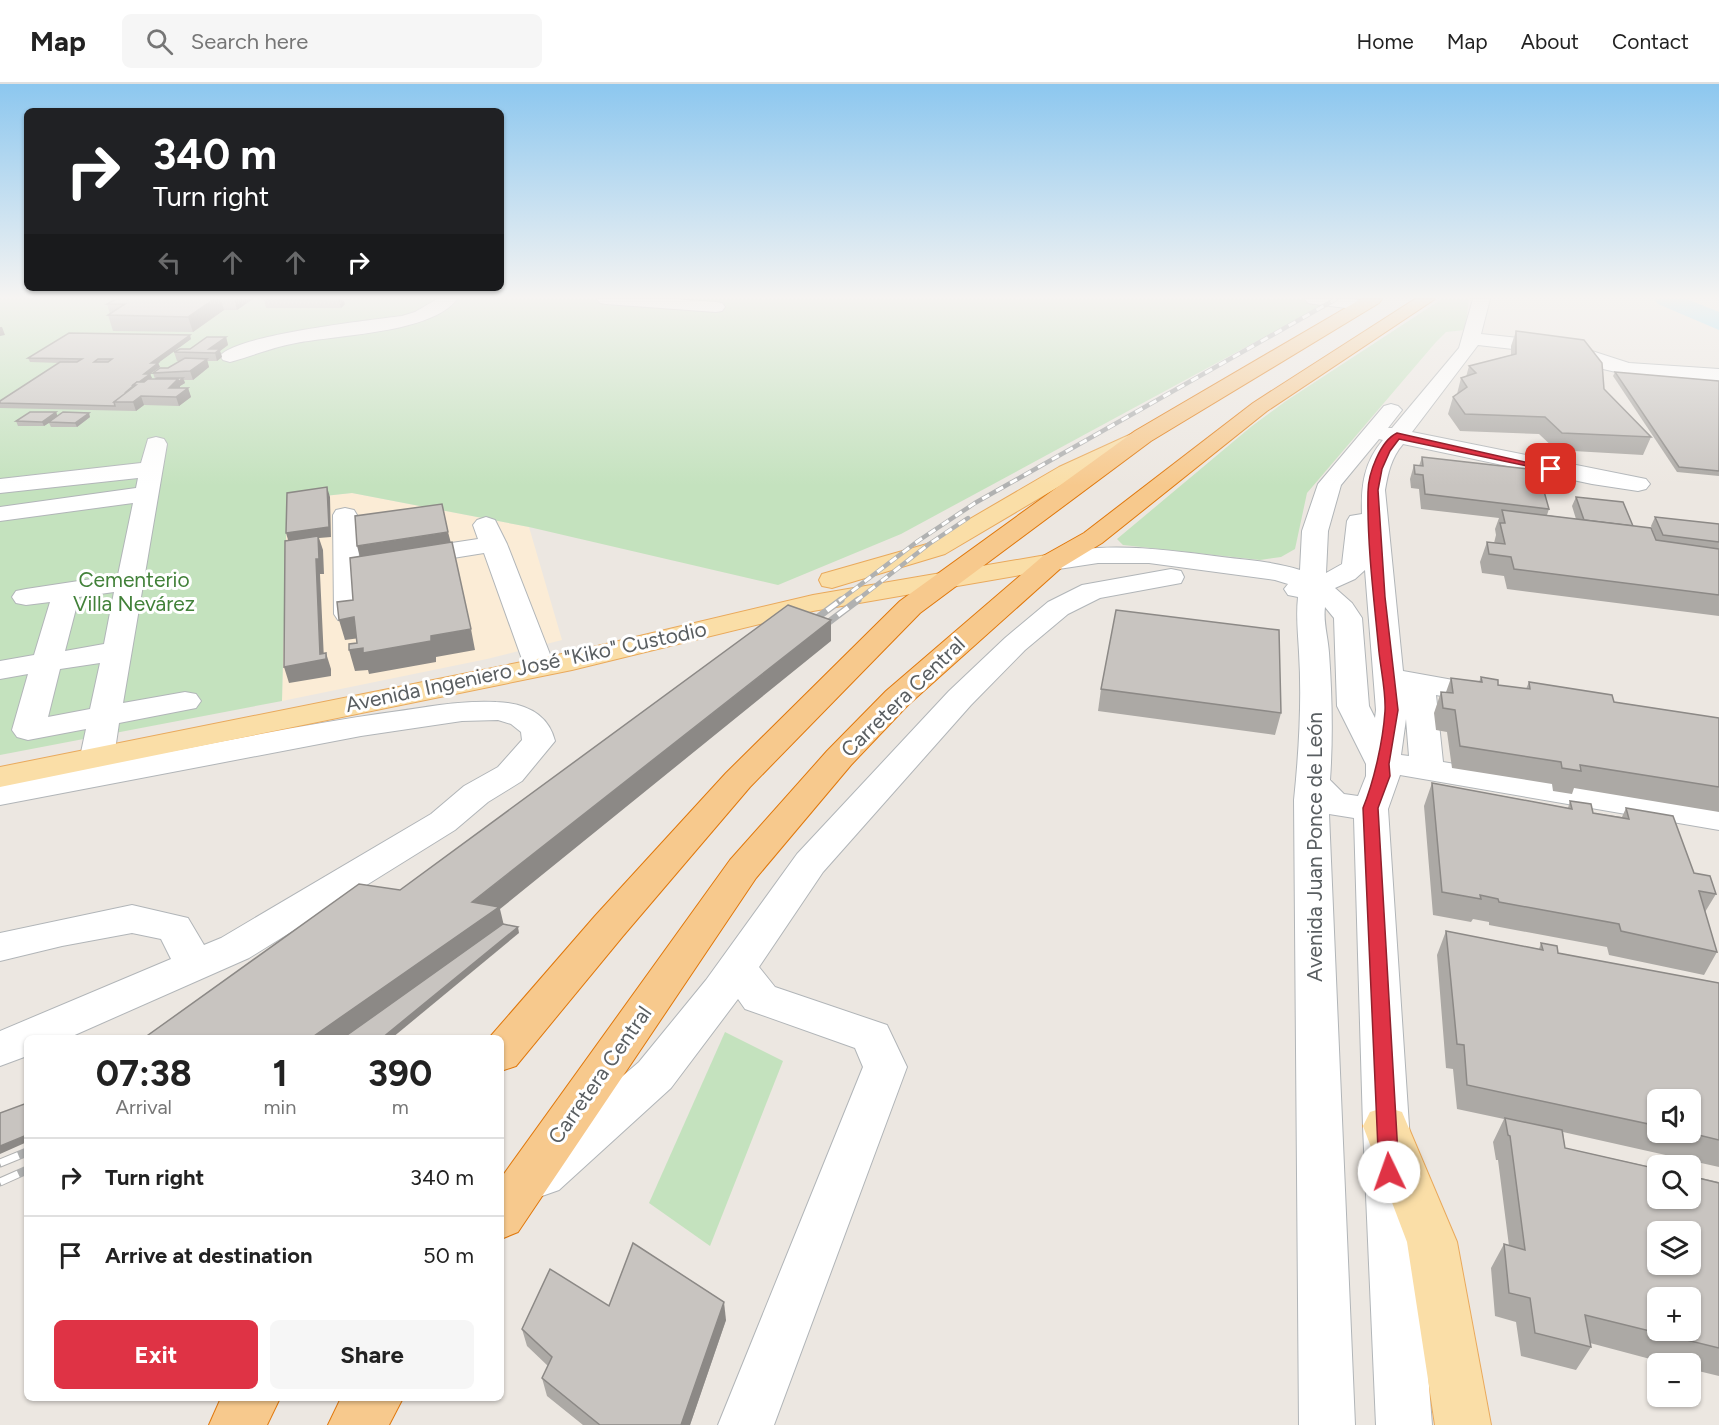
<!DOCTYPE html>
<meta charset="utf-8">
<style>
:root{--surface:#fff;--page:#f6f6f6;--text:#222;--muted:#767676;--line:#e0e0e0;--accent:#df3345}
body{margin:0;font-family:Figtree,sans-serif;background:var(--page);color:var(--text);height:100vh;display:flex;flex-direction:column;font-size:22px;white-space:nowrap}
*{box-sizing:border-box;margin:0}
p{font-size:20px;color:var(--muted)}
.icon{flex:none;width:33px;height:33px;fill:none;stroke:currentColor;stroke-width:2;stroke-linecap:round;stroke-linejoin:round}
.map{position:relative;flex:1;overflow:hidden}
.panel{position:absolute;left:24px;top:951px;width:480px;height:366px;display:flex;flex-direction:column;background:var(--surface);border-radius:9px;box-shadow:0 2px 4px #0004}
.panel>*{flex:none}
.guide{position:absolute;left:24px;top:24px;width:480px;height:183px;border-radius:9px;box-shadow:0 2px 4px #0004;background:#202124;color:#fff;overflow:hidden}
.tools{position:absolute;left:1647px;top:1005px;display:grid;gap:12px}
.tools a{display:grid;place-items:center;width:54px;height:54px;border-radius:9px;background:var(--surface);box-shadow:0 2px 4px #0004;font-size:30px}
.pin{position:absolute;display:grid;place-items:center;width:51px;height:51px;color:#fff;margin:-26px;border-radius:12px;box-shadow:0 3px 9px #0006}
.me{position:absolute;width:66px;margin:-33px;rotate:357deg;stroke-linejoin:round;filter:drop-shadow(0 0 4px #0008)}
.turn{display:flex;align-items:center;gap:21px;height:126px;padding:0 30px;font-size:27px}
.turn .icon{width:78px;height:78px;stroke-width:2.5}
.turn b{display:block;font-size:42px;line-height:51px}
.lanes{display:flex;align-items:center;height:57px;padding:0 30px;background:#0003;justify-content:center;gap:30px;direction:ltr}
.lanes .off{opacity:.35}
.eta{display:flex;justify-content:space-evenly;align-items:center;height:102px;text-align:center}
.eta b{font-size:36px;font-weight:700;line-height:42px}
.primary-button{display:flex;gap:12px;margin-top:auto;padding:12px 30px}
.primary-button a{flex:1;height:69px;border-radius:9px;background:var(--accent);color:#fff;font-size:24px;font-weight:700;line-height:69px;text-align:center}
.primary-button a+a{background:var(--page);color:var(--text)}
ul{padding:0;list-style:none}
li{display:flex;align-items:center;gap:18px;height:78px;padding:0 30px;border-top:2px solid var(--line)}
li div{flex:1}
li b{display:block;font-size:22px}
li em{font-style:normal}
header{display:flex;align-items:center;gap:36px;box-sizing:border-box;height:84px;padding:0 30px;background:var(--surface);border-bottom:2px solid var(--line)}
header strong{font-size:28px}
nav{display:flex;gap:33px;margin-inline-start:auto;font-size:21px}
.search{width:420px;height:54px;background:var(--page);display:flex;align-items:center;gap:15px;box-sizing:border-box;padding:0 21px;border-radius:9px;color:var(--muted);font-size:22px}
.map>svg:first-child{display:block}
.commercial{fill:#fbecd6}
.green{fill:#c4e2be}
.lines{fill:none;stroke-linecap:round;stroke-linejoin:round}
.river{fill:#a2e3fa;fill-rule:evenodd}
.minor-casing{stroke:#b1b5b8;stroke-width:2}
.major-casing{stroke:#e9a95c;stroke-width:2}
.highway-casing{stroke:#e0780c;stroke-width:2}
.minor{fill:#fff;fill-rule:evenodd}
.major{fill:#fadea7;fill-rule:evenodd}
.highway{fill:#f7c98d;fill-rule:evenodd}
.rail-far2-casing{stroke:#b0b1b1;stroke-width:4.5}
.rail-far1-casing{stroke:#b0b1b1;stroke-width:7}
.rail-casing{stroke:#b0b1b1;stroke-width:9}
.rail-far2{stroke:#fff;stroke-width:3;stroke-dasharray:8;stroke-linecap:butt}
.rail-far1{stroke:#fff;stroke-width:4.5;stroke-dasharray:13;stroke-linecap:butt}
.rail{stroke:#fff;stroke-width:7;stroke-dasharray:20;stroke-linecap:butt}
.wall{fill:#aca9a5;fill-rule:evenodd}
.shaded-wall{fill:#8c8986}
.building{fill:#c8c4c0;stroke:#8c8986;stroke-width:1.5;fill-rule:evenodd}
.route{fill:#df3345;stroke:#91212d;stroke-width:1.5}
.labels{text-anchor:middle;stroke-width:6;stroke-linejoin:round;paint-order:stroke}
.park-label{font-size:21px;fill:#428139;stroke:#fff}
.street-label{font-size:21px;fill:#595e61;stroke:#fff}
</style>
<header>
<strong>Map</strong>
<div class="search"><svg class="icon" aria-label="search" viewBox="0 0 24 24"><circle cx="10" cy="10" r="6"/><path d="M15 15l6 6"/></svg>Search here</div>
<nav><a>Home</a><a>Map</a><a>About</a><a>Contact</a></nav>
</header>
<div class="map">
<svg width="1719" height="1341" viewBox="0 0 1719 1341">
<rect width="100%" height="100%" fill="#ece7e1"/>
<polygon class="commercial" points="352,409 529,443 562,556 487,575 282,617 287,416"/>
<g class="green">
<polygon points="0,215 1335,215 901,450 778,501 529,443 352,409 287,416 282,617 0,671"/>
<polygon points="1442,215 1469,215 1465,246 1446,248 1436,258 1307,409 1295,465 1281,473 1260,476 1123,461 1117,455 1252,342 1286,317"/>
<polygon points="725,948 783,977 710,1162 649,1119"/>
</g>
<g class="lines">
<polygon class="river" points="1654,215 1687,215 1719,228 1719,246 1658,220"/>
<defs>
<g id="minor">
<path d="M437 215H457C433 249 336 251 296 259 273 263 252 272 230 278L223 276 220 272C235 251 372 236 402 232L415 228Z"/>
<polygon points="597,215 672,215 716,218 722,219 725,223 722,227 716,228 606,220 600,219"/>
<polygon points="1305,215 1352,215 1368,217 1371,221 1368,225 1362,226 1314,220 1308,219"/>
<path d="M1473 215H1490L1481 250 1567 259 1629 279 1719 285V297L1629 291 1603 285 1566 271 1478 261 1412 348 1646 395 1650 400 1646 405 1638 407 1592 400 1403 360C1391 374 1388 389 1385 406L1403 587 1492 603 1503 605 1507 612 1503 619 1492 621 1436 611 1443 678 1719 724V746L1400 691 1388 725 1409 1042 1432 1341H1376L1363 1042 1354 734 1329 730 1355 1341H1299L1294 716C1299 668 1302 617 1299 568 1298 549 1296 532 1298 513L1288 511 1284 505 1288 500 1275 496 1149 479H1098L1052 486 1043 484 1039 478 1043 472C1103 457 1161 465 1222 473 1248 476 1275 478 1300 486L1302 447 1318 400 1384 322 1391 320 1398 322 1402 326 1388 344H1392L1459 264ZM1379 355 1383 356C1364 378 1361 402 1362 430L1350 432 1347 437 1342 480 1326 489 1328 447 1341 401ZM1365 486 1376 626 1375 634 1369 622 1362 534 1352 519 1335 504 1355 495ZM1325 523 1334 534 1337 622 1366 680V692L1358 712 1344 710 1330 696C1333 654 1332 611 1329 569 1328 553 1323 538 1325 523ZM1406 635 1409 672 1401 671Z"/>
<path d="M156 353 164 355 167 360 123 619 185 608 196 610 201 617 196 624 119 639 114 673 109 679C203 662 297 641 392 628 426 623 462 616 496 618 524 619 548 629 555 657L522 697 488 718 455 746 249 874 68 954H27V972L0 982V947L171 875 161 855 132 849 62 862 0 877V849L132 821 188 834 204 861 221 854 431 730 464 702 498 683 522 656 521 648 511 640 498 636 462 637 361 652 0 721V699L93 682 85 680 80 673 86 645 28 656 17 653 12 646 28 590 0 595V577L34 571 50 518 26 521 16 519 12 513 16 507 26 505 118 491 133 419 0 437V423L136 404 138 394 0 409V395L141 379 148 355ZM114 508 104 560 65 567 79 513ZM100 579 90 625 48 633 60 585Z"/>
<polygon points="345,424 354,426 357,431 359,473 478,455 473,441 477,436 486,433 495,436 507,460 553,578 549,584 538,587 527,584 523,578 484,469 360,489 362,530 358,536 348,538 338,536 334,530 333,431 336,426"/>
<polygon points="1171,485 1181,487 1184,493 1181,499 1100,514 1068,530 1025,566 971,621 823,788 759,883 775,903 887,941 907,983 774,1341 718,1341 863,983 855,964 745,925 738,915 671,1004 559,1106 542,1112 525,1106 518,1091 525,1076 639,978 706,896 797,770 949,607 1005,554 1048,518 1082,501"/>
</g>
<g id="major">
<polygon points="1140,346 1148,348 1151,353 1148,358 1075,393 945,470 832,504 822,502 819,496 822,490 927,460 1059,383"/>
<polygon points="1052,470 1061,472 1065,478 1061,484 813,527 572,586 0,703 0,683 572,568 813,511"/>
<polygon points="1386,1023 1402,1028 1457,1158 1491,1341 1435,1341 1407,1158 1363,1042 1370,1028"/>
</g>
<g id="highway">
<polygon points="1361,215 1382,215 1379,219 1151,357 920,529 750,703 623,852 516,982 501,987 501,954 489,954 595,832 726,689 900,517 1135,347"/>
<polygon points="1415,215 1435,215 1267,327 1102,459 1061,484 908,621 851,681 756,794 518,1148 501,1155 501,1094 730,776 827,667 886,607 1043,472 1084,449 1253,319"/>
<polygon points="221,1314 280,1314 267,1341 209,1341"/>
<polygon points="341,1314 403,1314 389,1341 328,1341"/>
</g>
</defs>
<use href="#minor" class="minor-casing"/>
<use href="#major" class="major-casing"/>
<use href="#highway" class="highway-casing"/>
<use href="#minor" class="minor"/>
<use href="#major" class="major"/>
<use href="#highway" class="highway"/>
<defs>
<g id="rail-far2">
<polyline points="839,517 918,457 975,419 1336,215"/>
<polyline points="856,517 929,460 968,434"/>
</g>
<g id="rail-far1">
<polyline points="806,542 841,516"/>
<polyline points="817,547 858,516"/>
</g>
<g id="rail">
<polyline points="0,1079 27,1068"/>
<polyline points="0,1098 27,1086"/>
</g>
</defs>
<use href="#rail-far2" class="rail-far2-casing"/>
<use href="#rail-far1" class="rail-far1-casing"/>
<use href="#rail" class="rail-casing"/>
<use href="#rail-far2" class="rail-far2"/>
<use href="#rail-far1" class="rail-far1"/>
<use href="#rail" class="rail"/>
</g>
<g class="wall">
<polygon points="116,215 253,215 237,226 224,226 193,248 113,247 108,231 110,230 107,220"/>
<polygon points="266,215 351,215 350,216 344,216 345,220 341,224 266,224 264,216"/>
<polygon points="1516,247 1604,305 1651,353 1643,371 1556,366 1539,350 1460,347 1448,330 1453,313 1457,310 1461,294 1466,293 1469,282 1511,271 1511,262"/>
<polygon points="226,253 228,261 220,267 222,273 217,277 207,277 209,283 193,296 184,296 185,299 180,302 180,304 188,304 191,313 179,322 144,321 136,327 0,324 0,317 59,279 30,278 28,274 191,255 158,279 160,283 150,290 152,294 151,295 155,295 153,289 168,284 181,277 177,277 174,268 190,265"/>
<polygon points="1615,288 1719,297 1719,392 1677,388 1613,292"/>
<polygon points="56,328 57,332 90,333 77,343 51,343 49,339 44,342 18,342 16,337"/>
<polygon points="1422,373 1549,425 1547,431 1576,435 1572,422 1576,413 1633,442 1656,456 1651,442 1655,433 1719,440 1719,532 1507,505 1504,492 1482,489 1480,478 1487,458 1494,459 1496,451 1495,445 1499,434 1421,425 1419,405 1411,404 1410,395 1414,381 1419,382"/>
<polygon points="1481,593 1498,601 1526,605 1529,598 1614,618 1719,634 1719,728 1574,704 1572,710 1553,707 1552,700 1452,684 1447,648 1436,646 1434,629 1441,608 1446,608 1451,594 1479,598"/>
<polygon points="1101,605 1281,629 1275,651 1098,627"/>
<polygon points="1432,699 1568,724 1570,717 1593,729 1622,733 1626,724 1716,810 1705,828 1717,868 1704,891 1609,871 1607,863 1489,841 1489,838 1473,835 1471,838 1433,831 1424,722"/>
<path d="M1446 847 1539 865 1541 859 1558 869 1719 899V1083L1563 1048 1565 1064 1719 1098V1292L1690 1285V1280H1669L1590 1259 1591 1263 1576 1286 1521 1272 1516 1238 1495 1232 1491 1184 1504 1160 1509 1162 1498 1076H1496L1493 1058 1504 1035 1457 1025 1453 985 1446 984 1437 871ZM1658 1016 1690 1048H1658Z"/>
<polygon points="609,1222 726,1236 690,1341 583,1341 547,1312 542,1294 548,1282 527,1262 522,1245"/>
</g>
<g class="shaded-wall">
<polygon points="214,215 221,215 224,226 193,248 188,233"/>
<polygon points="234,215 253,215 237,226"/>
<polygon points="341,215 343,215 345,220 341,224 339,217"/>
<polygon points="0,243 2,243 5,251 0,252"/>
<polygon points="190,251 191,255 158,279 160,283 150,290 152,294 137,305 144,290 151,279"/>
<polygon points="226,253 228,261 220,267 222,273 217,277 215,269 209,265"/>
<polygon points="207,275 209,283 193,296 190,287"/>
<polygon points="183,294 185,299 180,302 180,304 169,304 178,295"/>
<polygon points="188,304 191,313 179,322 176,313"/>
<polygon points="141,312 144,321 136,327 133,318"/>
<polygon points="56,328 58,333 44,342 42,338"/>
<polygon points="89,329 90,333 77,343 75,339"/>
<polygon points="327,403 330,413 331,453 319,454 323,466 324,490 320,490 324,576 326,569 331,585 331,592 289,599 284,583 289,459 286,449"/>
<polygon points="448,448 452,463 361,477 357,462"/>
<polygon points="354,533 360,554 345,556 339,536"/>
<polygon points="831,536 831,557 500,825 505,846 354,954 311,954 472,818"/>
<polygon points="471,545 475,566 436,573 436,578 369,590 368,586 355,587 349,566"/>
<polygon points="518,843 519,849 392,954 382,954"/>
<polygon points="27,1051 27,1058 0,1070 0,1062"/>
<polygon points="724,1218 726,1236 690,1341 681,1341"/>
</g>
<g class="building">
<polygon points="116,215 214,215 188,233 108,231 125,220 107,220"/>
<polygon points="266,215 341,215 339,217 264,216"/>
<polygon points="1516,247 1584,256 1602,279 1604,305 1651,353 1562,349 1545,333 1465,330 1453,313 1467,303 1461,294 1476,289 1469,282 1516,270"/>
<path d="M69 249 190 251 151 279H158L144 290H150L139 298H137L133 301V302L126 308H128L114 318 115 322 0 319V317L60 278H77L82 275 28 274ZM98 275H112L108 278H94Z"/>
<polygon points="207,253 226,253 209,265 220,265 215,269 174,268 180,265 190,265"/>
<polygon points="185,274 207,275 190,287 153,289 160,284 168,284"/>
<polygon points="1615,288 1719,297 1719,387 1679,383"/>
<polygon points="157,294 183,294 178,298 178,295 156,295"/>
<polygon points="148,295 178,295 169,304 188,304 176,313 141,312 133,318 114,318 136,301 133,301 137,298 144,298"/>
<polygon points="30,328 56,328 42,338 16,337"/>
<polygon points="63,328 89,329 75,339 49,338"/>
<polygon points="1422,373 1538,386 1549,425 1425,410 1423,391 1415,390 1414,381 1423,382"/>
<polygon points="327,403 329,443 286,449 287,409"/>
<polygon points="1576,413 1623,418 1633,442 1584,436"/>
<polygon points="442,420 448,448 357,462 355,432"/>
<polygon points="1502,426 1651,444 1656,456 1719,465 1719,511 1514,485 1511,473 1489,470 1487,458 1505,460 1500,439 1505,439"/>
<polygon points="1655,433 1719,440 1719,458 1663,451"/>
<polygon points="318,452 319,475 316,475 320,570 326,569 326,575 284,583 285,457"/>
<polygon points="452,458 471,545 431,552 431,557 363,569 363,564 349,566 349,560 357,559 354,533 339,536 337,518 353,516 350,474"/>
<polygon points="788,521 831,536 472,818 499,823 311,954 144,954 359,800 400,806"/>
<polygon points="1116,526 1279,546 1281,629 1101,605"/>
<polygon points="1481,593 1498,596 1498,601 1530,605 1529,598 1612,611 1614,618 1719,634 1719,703 1580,681 1581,687 1562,684 1561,678 1460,662 1455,626 1443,624 1441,608 1453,609 1451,594 1482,598"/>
<polygon points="1432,699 1572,725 1570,717 1591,720 1593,729 1629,735 1626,724 1673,732 1694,789 1710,792 1716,810 1699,807 1717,868 1621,847 1619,840 1499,818 1498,815 1480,811 1481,815 1442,808"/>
<polygon points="503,840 518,843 382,954 343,954"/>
<polygon points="1446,847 1543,866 1541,859 1557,862 1558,869 1719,899 1719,1056 1686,1048 1690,1048 1690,1016 1658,1016 1658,1042 1467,1001 1464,961 1457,960"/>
<polygon points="27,1019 27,1051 0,1062 0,1029"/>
<path d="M1505 1034 1562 1046 1565 1064 1658 1085V1114H1690V1092L1719 1099V1264L1585 1231 1591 1263 1535 1249 1530 1214 1509 1209 1504 1160 1525 1166 1510 1052 1508 1051ZM1658 1148H1690V1180H1658ZM1658 1214H1690V1246H1658Z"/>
<polygon points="633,1159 724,1218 681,1341 600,1341 542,1294 552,1273 522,1245 550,1185 609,1222"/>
</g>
<linearGradient id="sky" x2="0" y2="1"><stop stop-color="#8cc7ef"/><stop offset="0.53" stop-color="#f6f4f2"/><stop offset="1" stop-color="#f6f4f2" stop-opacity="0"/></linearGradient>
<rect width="1719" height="402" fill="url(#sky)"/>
<path class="route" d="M1397 349 1556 385 1551 387 1399 355 1390 367 1382 385 1378 406 1385 513 1398 626 1389 680 1390 692 1378 724 1399 1088 1396 1094 1389 1096 1382 1094 1379 1088 1363 724C1374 697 1383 657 1385 627 1386 608 1381 587 1379 568 1374 515 1367 461 1368 408 1368 390 1380 357 1397 349Z"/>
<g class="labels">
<g class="park-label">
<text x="134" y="503">Cementerio<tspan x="134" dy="24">Villa Nevárez</tspan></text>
</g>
<g class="street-label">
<text transform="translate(526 583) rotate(-12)" y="7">Avenida Ingeniero José "Kiko" Custodio</text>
<text transform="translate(903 613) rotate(-44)" y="7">Carretera Central</text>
<text transform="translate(1315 763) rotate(-90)" y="7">Avenida Juan Ponce de León</text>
<text transform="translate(600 991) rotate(-55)" y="7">Carretera Central</text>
</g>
</g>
</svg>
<div class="tools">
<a><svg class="icon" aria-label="sound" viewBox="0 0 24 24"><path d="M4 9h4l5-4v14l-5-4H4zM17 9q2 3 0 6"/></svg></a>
<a><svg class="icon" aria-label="search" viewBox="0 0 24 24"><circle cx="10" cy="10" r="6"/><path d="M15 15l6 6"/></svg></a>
<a><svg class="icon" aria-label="layers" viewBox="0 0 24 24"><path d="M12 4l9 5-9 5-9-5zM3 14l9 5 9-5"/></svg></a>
<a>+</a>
<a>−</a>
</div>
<div class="pin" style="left:1551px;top:385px;background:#d93025"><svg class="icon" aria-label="arrive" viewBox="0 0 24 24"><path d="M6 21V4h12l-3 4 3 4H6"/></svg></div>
<svg class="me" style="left:1389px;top:1088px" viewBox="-20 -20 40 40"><circle r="19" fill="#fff"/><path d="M0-13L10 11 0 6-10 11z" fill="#df3345"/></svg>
<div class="guide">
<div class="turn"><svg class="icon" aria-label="right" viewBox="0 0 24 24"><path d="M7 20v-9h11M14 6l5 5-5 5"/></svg><div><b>340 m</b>Turn right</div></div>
<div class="lanes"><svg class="icon off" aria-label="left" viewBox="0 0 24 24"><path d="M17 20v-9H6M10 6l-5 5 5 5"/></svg><svg class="icon off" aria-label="ahead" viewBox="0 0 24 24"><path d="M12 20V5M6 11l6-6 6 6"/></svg><svg class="icon off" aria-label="ahead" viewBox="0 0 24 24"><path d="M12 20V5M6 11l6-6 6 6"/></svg><svg class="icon" aria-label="right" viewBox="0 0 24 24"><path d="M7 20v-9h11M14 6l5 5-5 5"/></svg></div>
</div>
<section class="panel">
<div class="eta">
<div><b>07:38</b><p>Arrival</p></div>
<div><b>1</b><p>min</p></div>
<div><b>390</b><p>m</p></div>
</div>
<ul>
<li><svg class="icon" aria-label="right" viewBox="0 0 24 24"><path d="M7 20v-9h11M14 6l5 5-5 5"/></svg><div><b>Turn right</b></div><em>340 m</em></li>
<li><svg class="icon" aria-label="arrive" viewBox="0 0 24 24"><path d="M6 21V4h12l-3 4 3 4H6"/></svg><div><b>Arrive at destination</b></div><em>50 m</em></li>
</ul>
<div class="primary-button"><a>Exit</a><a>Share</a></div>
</section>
</div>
